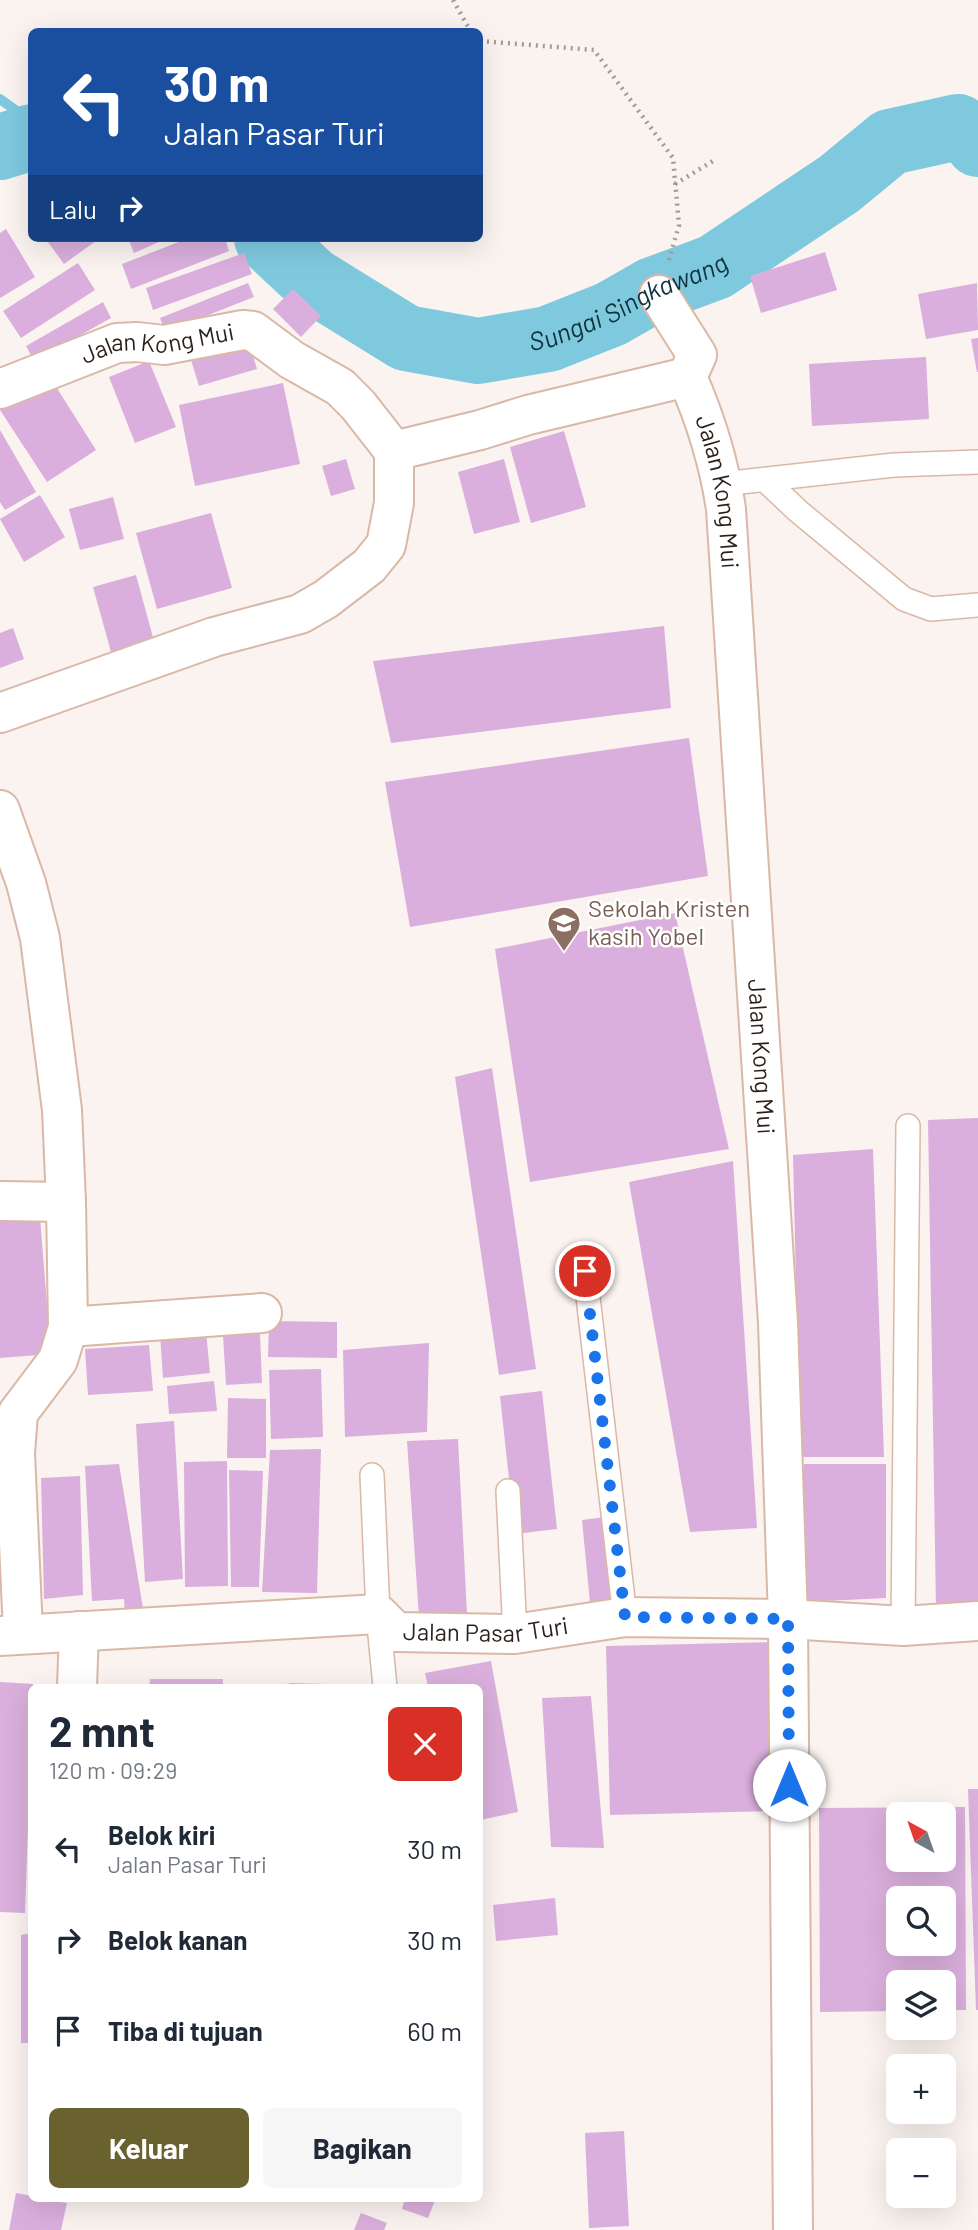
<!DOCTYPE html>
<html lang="id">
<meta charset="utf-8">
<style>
:root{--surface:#fff;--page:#f6f6f7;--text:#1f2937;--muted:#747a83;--accent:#69622f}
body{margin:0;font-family:Barlow,sans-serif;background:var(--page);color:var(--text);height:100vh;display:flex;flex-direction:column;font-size:26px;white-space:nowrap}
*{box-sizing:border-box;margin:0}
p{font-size:23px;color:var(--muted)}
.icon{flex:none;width:38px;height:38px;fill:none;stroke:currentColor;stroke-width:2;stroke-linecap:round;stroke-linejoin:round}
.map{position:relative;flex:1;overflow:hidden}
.side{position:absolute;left:28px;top:1684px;width:455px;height:518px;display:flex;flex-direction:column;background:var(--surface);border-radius:10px;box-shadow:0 7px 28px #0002}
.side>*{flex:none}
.guide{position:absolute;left:28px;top:28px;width:455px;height:214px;border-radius:10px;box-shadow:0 7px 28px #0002;background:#1a4fa0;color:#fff;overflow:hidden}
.needle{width:46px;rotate:320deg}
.buttons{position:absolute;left:886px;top:1802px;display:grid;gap:14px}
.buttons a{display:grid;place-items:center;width:70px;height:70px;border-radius:10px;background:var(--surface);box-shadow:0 7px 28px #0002;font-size:35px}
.pin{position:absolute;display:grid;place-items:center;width:60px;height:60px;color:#fff;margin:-30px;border:4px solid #fff;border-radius:50%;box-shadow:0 2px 7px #0007}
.me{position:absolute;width:77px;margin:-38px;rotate:0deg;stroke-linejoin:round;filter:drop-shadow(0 0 5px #0008)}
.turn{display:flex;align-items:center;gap:24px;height:147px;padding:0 21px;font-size:32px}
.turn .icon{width:91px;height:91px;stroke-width:2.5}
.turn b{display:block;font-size:49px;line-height:60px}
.then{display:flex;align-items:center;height:66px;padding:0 21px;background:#0003;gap:14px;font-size:26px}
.round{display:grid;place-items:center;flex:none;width:74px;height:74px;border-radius:10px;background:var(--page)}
.overview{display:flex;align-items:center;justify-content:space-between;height:119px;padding:0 21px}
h1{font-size:42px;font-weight:700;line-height:52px}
.cta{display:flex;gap:14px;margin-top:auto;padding:14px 21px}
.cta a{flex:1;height:80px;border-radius:10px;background:var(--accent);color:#fff;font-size:28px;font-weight:700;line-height:80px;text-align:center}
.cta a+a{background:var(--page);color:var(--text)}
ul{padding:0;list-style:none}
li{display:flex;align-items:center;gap:21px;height:91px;padding:0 21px}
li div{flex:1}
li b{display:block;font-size:26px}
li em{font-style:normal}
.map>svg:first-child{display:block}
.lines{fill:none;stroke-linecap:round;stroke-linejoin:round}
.stream{stroke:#7fc9df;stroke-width:10}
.river{stroke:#7fc9df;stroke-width:66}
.building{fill:#daafdd;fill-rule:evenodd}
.lane-casing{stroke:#dab8a6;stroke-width:26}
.street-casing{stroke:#dab8a6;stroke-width:42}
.path{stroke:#a39995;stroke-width:4.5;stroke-dasharray:2 5;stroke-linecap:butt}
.lane{stroke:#fff;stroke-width:23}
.street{stroke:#fff;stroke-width:38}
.route{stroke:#1a73e8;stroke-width:12;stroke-dasharray:0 21.6}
.labels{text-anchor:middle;stroke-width:5;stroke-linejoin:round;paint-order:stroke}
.street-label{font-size:24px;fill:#2c1f19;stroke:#fff}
.education-label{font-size:24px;fill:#785e54;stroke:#fff;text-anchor:start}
.water-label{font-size:26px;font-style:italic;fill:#0f333c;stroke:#fff}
</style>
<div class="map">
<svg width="978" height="2230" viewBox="0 0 978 2230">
<rect width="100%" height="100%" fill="#faf3f0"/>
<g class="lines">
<polyline class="stream" points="0,99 32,122"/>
<g class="river">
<polyline points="0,147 32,137"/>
<path id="s1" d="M267 238 312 280 406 338 478 351 548 339 611 314 653 290 715 267 839 184 890 142 958 127 974 138 978 144"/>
</g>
</g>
<g class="building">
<polygon points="6,229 35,277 0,298 0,233"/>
<polygon points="45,238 100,238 64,264"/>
<polygon points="128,238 168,238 134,253"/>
<polygon points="189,238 225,238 229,251 131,289 122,264"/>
<polygon points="825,252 837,290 761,313 750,276"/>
<polygon points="244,253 252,274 153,310 146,288"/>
<polygon points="78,263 95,290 21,338 3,311"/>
<polygon points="248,283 254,297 165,332 160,318"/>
<polygon points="977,283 978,330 926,339 918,294"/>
<polygon points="293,289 321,316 301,337 273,309"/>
<polygon points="103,302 111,318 34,361 26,346"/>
<polygon points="246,332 257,369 199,386 188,350"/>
<polygon points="978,338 978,372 977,372 971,339"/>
<polygon points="926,357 929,419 812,426 809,364"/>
<polygon points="149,361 176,427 135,443 109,377"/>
<polygon points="48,374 96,450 47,482 0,410 0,405"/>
<polygon points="283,383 300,464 195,486 179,405"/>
<polygon points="0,430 36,492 5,510 0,502"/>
<polygon points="564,431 586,507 531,523 510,447"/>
<polygon points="346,459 355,489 331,496 322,466"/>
<polygon points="504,459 520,522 474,534 458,472"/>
<polygon points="40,495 65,537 24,562 0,519"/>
<polygon points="113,497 124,539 80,550 69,509"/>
<polygon points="211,513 232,588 157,609 136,533"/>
<polygon points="136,575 154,641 111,652 93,587"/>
<polygon points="664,626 671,708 391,743 373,661"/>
<polygon points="13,628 24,659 0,668 0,633"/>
<polygon points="689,738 708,876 410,927 385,782"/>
<polygon points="675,913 729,1149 530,1182 495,949"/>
<polygon points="492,1068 536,1369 499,1375 455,1077"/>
<polygon points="978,1118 978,1604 936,1607 928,1120"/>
<polygon points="873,1149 884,1457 800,1457 793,1155"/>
<polygon points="733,1161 757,1528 690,1532 629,1182"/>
<polygon points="39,1205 51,1354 0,1358 0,1209"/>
<polygon points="269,1321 337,1322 337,1358 268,1357"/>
<polygon points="206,1331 210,1373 163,1378 160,1335"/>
<polygon points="260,1334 262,1383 226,1385 223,1335"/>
<polygon points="429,1343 427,1432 345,1437 343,1350"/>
<polygon points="149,1345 153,1391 88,1395 85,1349"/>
<polygon points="321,1369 323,1437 271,1439 269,1370"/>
<polygon points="214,1381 217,1411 169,1414 167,1386"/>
<polygon points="542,1391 557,1529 515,1534 500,1396"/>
<polygon points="228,1398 266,1399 266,1458 227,1458"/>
<polygon points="174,1421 183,1579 145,1582 136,1424"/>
<polygon points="458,1439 467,1613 419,1617 407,1441"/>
<polygon points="321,1449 317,1593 262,1592 270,1450"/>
<polygon points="227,1461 228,1586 185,1587 184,1462"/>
<polygon points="119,1464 145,1620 125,1620 124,1599 92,1601 85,1466"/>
<polygon points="804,1464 886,1464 886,1598 804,1602"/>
<polygon points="229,1470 263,1471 259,1587 231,1587"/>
<polygon points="80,1476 83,1595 44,1599 41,1478"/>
<polygon points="605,1517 611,1598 590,1603 582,1520"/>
<polygon points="772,1642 776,1811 610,1815 606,1646"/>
<polygon points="491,1661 518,1812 480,1820 480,1687 428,1687 425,1673"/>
<polygon points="150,1679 223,1679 223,1687 149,1687"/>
<polygon points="0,1682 33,1684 25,1913 0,1912"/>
<polygon points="291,1683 324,1684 324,1687 274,1687"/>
<polygon points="591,1696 604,1848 551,1847 542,1698"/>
<polygon points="968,1789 978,1789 978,2010 976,2010"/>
<path d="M965 1807 966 2010H943V1983H898V2011L820 2012 819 1808ZM898 1815H943V1860H898ZM898 1899H943V1944H898Z"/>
<polygon points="555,1898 558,1935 496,1941 493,1905"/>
<polygon points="32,1933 32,2043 21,2043 21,1935"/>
<polygon points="624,2131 629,2226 589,2228 585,2133"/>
<polygon points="16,2193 32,2196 32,2198 67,2203 61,2230 9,2230"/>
<polygon points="405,2198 436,2198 428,2218 402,2209"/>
<polygon points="361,2213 387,2223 384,2230 354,2230"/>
</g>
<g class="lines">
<defs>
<g id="lane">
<polyline points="765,480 798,511 904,599 931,609 978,605"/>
<polyline points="723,484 894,465 978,462"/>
<polyline points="585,1271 625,1617"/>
<polyline points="372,1475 378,1614 385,1687"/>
<polyline points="508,1491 515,1634"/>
<polyline points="903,1626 908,1126"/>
</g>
<g id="street">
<path id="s2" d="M659 295 697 355 687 377C706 420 719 462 726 509L778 1323 788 1619 793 2230"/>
<path id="s3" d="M0 389 117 343 137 342 164 345 243 330 253 331 292 360 340 387 358 405 394 451"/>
<polyline points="394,451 480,430 528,415 687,377"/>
<polyline points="0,713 214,637 300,614 326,599 369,566 386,545 394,503 394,451"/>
<polyline points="0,810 26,883 40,938 62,1110 66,1202"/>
<polyline points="0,1201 66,1202 68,1327 58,1360 18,1413 15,1453 23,1633"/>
<polyline points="68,1327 262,1313"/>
<path id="s4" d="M0 1636 378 1614 396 1632 515 1634 625 1617 788 1619 903 1626 978 1621"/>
<polyline points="77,1687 79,1631"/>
</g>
</defs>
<use href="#lane" class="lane-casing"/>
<use href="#street" class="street-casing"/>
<g class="path">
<polyline points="453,0 471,32"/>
<polyline points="480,41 594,50 673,158 679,225 669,260"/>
<polyline points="675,184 713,161"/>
</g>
<use href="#lane" class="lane"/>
<use href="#street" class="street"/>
</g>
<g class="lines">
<polyline class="route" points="585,1271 625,1617 788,1619 789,1785"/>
</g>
<defs>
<symbol id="school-pin" viewBox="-11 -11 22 30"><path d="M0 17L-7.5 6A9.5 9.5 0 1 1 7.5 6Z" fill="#8d6e63" stroke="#fff"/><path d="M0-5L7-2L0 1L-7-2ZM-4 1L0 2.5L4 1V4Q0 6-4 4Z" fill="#fff"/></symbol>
</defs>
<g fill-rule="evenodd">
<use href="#school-pin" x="545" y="904" width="38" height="52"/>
</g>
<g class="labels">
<g class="street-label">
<text dy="8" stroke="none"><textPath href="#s3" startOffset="166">Jalan Kong Mui</textPath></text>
<text dy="8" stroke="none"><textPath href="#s2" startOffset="215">Jalan Kong Mui</textPath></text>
<text dy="8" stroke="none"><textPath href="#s2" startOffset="782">Jalan Kong Mui</textPath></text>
<text dy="8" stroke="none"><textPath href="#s4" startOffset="494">Jalan Pasar Turi</textPath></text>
</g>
<g class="education-label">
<text x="588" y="917">Sekolah Kristen<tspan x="588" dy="28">kasih Yobel</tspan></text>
</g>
<g class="water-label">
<text dy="9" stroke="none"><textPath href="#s1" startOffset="404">Sungai Singkawang</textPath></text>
</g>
</g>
</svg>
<div class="buttons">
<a><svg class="needle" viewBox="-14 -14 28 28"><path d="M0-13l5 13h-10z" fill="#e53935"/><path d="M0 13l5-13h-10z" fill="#747a83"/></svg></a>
<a><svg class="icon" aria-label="search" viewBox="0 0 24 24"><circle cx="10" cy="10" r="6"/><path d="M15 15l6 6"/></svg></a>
<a><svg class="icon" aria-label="layers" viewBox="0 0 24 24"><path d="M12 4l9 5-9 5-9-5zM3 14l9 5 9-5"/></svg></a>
<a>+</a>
<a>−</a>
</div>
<div class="pin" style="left:585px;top:1271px;background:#d93025"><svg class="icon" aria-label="arrive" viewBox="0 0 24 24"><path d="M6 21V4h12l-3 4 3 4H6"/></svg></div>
<svg class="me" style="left:789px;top:1785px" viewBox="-20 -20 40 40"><circle r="19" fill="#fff"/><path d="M0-13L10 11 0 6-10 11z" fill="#1a73e8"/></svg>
<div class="guide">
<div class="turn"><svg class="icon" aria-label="left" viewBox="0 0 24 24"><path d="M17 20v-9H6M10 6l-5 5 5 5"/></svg><div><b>30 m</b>Jalan Pasar Turi</div></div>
<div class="then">Lalu<svg class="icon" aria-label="right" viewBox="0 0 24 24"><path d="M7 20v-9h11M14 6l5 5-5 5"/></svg></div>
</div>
<section class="side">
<div class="overview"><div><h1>2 mnt</h1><p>120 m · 09:29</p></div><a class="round" style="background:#d93025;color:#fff"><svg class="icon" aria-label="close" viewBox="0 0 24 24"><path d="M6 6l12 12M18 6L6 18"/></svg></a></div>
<ul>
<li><svg class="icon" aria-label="left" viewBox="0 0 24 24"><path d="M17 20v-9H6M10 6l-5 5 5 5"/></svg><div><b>Belok kiri</b><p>Jalan Pasar Turi</p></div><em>30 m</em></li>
<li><svg class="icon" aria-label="right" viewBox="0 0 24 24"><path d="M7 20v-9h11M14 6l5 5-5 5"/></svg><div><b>Belok kanan</b></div><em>30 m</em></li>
<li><svg class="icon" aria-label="arrive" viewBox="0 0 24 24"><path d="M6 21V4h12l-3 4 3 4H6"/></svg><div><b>Tiba di tujuan</b></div><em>60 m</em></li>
</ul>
<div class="cta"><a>Keluar</a><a>Bagikan</a></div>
</section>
</div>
